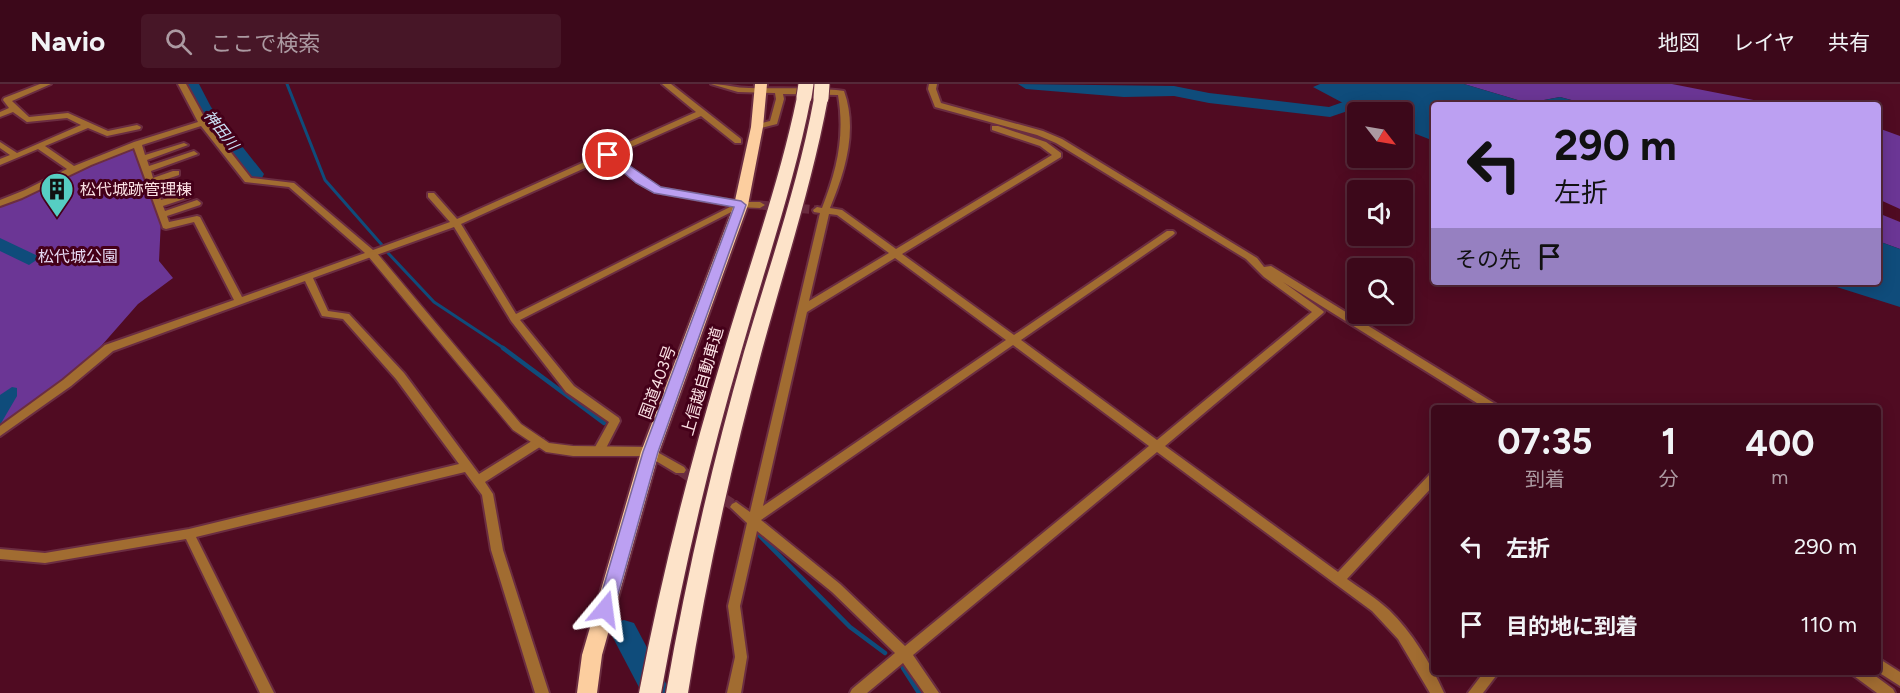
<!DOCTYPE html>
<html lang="ja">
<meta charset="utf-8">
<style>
:root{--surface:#3c081a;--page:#471627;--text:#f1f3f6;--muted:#ac9aa2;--line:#552939}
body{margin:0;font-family:Figtree,"Noto Sans JP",sans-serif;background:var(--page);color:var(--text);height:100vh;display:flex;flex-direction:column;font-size:22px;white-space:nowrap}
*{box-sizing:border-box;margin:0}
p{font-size:20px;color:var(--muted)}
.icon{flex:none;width:33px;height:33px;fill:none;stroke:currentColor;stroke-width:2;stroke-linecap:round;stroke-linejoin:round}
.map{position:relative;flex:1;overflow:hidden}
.sheet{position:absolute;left:1431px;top:321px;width:450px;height:270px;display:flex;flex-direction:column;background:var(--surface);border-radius:6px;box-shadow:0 3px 15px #0003,0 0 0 2px var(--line)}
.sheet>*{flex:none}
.hud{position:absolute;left:1431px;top:18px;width:450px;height:183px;border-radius:6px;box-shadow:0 3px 15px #0003,0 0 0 2px var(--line);background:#bca0f2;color:#111;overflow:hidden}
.needle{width:39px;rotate:121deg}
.tools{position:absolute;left:1347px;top:18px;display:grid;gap:12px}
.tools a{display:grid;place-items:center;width:66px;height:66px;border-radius:6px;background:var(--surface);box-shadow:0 3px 15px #0003,0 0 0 2px var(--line);font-size:30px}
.pin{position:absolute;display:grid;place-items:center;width:51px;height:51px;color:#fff;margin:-26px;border:3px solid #fff;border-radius:50%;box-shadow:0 2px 6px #0007}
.me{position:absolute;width:66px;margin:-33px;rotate:16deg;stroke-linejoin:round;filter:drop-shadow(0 0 4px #0008)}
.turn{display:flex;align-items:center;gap:21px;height:126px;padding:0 24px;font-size:27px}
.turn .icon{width:78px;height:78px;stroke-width:2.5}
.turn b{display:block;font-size:42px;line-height:51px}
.then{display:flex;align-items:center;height:57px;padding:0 24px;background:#0003;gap:12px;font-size:22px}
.eta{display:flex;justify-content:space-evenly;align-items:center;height:102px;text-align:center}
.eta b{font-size:36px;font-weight:700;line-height:42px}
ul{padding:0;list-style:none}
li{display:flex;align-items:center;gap:18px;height:78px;padding:0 24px}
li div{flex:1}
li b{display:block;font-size:22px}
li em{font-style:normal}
header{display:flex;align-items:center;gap:36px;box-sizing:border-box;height:84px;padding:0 30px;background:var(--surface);border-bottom:2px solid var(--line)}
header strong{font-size:28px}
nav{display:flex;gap:33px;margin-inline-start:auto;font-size:21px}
.search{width:420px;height:54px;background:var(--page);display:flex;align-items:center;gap:15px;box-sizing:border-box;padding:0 21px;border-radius:6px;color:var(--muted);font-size:22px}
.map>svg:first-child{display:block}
.green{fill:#6b3695}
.water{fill:#0f4c7b}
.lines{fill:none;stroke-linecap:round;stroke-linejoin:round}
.stream-far1{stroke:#0f4c7b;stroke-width:3}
.stream{stroke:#0f4c7b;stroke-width:4.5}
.river{fill:#0f4c7b;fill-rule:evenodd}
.minor-tunnel-far1{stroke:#6a2b3f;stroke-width:9;stroke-dasharray:9 4.5;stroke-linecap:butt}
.minor-tunnel{stroke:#6a2b3f;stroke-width:11;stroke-dasharray:11 6;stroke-linecap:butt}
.minor-casing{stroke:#6b2d41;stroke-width:4}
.tertiary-casing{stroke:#6b2d41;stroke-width:3}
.trunk-casing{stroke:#6b2d41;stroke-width:4}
.motorway-casing{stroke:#6b2d41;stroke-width:3}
.minor{fill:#a16c31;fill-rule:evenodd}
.tertiary{fill:#a16c31;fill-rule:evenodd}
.trunk{fill:#fcce9f;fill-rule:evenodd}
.motorway{fill:#fde3c9;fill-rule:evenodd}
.motorway-bridge-casing{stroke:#6b2d41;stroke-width:17;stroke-linecap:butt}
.motorway-bridge{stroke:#fde3c9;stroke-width:15}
.route{fill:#bca0f2;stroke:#7a689d;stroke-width:1.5}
.labels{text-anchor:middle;stroke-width:6;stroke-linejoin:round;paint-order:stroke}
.far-water-label{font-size:15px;font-style:italic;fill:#cce3f8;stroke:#440019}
.poi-label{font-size:16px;fill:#fbe0e4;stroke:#440019;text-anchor:start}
.park-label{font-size:16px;fill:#e6d9f4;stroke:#440019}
.street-label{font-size:16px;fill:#fbe0e4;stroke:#440019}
</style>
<header>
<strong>Navio</strong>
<div class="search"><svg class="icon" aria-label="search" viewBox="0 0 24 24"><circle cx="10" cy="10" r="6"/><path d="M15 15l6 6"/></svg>ここで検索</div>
<nav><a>地図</a><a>レイヤ</a><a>共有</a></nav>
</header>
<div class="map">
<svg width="1900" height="609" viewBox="0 0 1900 609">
<rect width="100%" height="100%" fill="#500b22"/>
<g class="green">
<polygon points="1464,0 1672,0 1779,21 1590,21 1560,13 1528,19"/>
<polygon points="1878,44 1900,52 1900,125 1878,115"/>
<polygon points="133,63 161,136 159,177 173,194 138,220 95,269 62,299 0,343 0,121"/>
<polygon points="1878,129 1900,138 1900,165 1878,157"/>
</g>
<g class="water">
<polygon points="1320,0 1464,0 1528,19 1560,13 1590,21 1434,21 1434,57 1403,45 1402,28 1360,28 1313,3"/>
<polygon points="0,154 40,173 41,173 29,181 0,167"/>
<polygon points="1878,157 1900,165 1900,223 1821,198 1878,198"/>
<polygon points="12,303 17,304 17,312 0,341 0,311"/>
</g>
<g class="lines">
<g class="stream-far1">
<polyline points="287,0 325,96 382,161"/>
<polyline points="388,169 434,218 505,265"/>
</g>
<g class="stream">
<polyline points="503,264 604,339"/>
<polyline points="760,452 850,543 885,569"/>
<polyline points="903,584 919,609"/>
</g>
<g class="river">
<polygon points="183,0 199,0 211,23 264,90 262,94 248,94 197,28"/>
<polygon points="1018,0 1174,2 1209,9 1329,23 1374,7 1382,12 1380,16 1330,33 1209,19 1174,12 1124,13 1026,5"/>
<polygon points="624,536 634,539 671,609 642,609 610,548 614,539"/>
</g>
<polyline class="minor-tunnel-far1" points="760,121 817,126"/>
<polyline class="minor-tunnel" points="680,386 736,423"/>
<defs>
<g id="minor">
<path d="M40 0H51L12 17 29 33 68 29 108 47 137 41 141 43 140 45 107 52 88 44 45 62 74 82 134 58 198 38 178 0H186L207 38 251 94 294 99 373 166 450 138 428 113V109H434L457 135 696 28 662 0H671L741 55V59H735L701 32 613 71 643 94 660 104 741 118 745 121 520 236 574 302 619 334 620 337 604 368H596L594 365 609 338 566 308 511 237 454 143 313 194 328 227 349 230 404 289 479 390 535 355H543L544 358 543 361 485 398 493 410 503 466 549 609H535L491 466 482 411 465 388 196 453 274 609H260L186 455 45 479 0 475V465L45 469 189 445 459 380 396 295 343 235 322 232 305 197 113 267 71 302 0 352V342L63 296 105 261 234 216 194 138 166 145 163 144 134 64 91 81 22 114 0 122V116L25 106 67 85 38 65 0 81V75L10 71 0 64V58L17 69 81 41 67 34 27 38 13 28 0 33V28L9 24 3 16 4 14ZM201 42 245 98 289 103 365 169 242 213 200 133 197 132 169 138 167 132 200 121 201 119 197 116 165 127 163 122 190 113 191 111 187 108 161 116 155 99 179 91V87H173L153 94 151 87 198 70 194 67 149 82 147 76 188 61 184 59 145 71 142 61ZM607 74 637 98 655 108 732 122 516 230 461 140Z"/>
<path d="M711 0C724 0 736 4 749 4 779 5 814 3 844 7 858 46 845 88 830 124L842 126 896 165 1052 71 1040 62 992 46V42H998L1046 58 1061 69V73L902 170 1014 251 1167 147H1173L1175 149 1173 151 1021 256 1157 356 1312 228 1264 193 1246 175 1056 59 1037 51 935 23 928 5 929 0H937L936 5 941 19 1043 47 1062 55 1257 174 1264 183 1271 182 1497 321 1498 324H1485L1283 198 1322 226 1324 228 1322 230 1165 362 1338 488 1430 390 1434 388V401L1347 495C1361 505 1376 514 1389 526 1412 548 1431 580 1444 609H1430L1398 555 1372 527 1157 368 913 571 939 609H924L903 579 867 609H850L852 605 895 569 832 508 757 447 740 522 747 573 741 609H727L735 573 728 522 747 439 730 423 732 420 736 418 750 428 820 129 814 128 813 126 817 123 822 124C837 86 845 52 838 11L783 10 784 15 777 40 757 45H754V41L770 37 776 15 775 9 738 8ZM829 130 837 131 889 169 809 217ZM895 174 1006 256 763 422 807 228ZM1013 261 1149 362 905 562 840 500 761 436Z"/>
<polygon points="650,364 684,383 686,386 684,389 676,389 646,371 644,368 646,365"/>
<polygon points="1878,574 1900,588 1900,602 1878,588"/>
<polygon points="1484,588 1499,588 1483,609 1468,609"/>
<polygon points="1852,588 1870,588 1893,605 1895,609 1877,609 1854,592"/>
</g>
<g id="tertiary">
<polygon points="741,118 760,118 765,121 760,124 737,123 736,121"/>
<polygon points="372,167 376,168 521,340 549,359 573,362 650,363 654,364 656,368 654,372 573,372 546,368 513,346 368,172 367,170"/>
</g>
<polygon id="trunk" points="755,0 767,0 763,43 748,121 659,368 602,571 597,609 577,609 582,571 641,368 734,121 751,43"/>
<g id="motorway">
<path d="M804 9 811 13C794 100 765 183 741 268 708 380 682 494 661 609H639C661 495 689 382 723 270 748 184 779 101 797 13Z"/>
<path d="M821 10 828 14C812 101 784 185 761 270 731 382 706 495 688 609H666C686 494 712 380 744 268 769 183 798 101 814 14Z"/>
</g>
</defs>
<use href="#minor" class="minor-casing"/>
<use href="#tertiary" class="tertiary-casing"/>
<use href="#trunk" class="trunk-casing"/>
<use href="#motorway" class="motorway-casing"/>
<use href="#minor" class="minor"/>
<use href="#tertiary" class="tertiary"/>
<use href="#trunk" class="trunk"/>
<use href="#motorway" class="motorway"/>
<defs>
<g id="motorway-bridge">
<polyline points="804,13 806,0"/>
<polyline points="821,14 822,0"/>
</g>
</defs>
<use href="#motorway-bridge" class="motorway-bridge-casing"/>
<use href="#motorway-bridge" class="motorway-bridge"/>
</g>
<polygon class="route" points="608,67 661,103 741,117 746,121 658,368 614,525 611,531 605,533 600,531 597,525 643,368 734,123 654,109 636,99 605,73 603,71"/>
<defs>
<symbol id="building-pin" viewBox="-11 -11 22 30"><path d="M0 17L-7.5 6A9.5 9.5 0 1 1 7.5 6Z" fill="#56cec3" stroke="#440019"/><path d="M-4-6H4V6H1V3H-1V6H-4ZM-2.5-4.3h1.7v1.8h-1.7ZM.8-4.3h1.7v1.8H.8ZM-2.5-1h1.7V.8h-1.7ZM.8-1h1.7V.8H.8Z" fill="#111"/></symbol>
</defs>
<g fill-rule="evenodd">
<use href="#building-pin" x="38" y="86" width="38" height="52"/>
</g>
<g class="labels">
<g class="far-water-label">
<text transform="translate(221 46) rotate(52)" y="5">神田川</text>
</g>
<g class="poi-label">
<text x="80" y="111">松代城跡管理棟</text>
</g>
<g class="park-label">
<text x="78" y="178">松代城公園</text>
</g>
<g class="street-label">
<text transform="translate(702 297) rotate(-74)" y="6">上信越自動車道</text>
<text transform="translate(657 298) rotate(-70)" y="6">国道403号</text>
</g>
</g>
</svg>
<div class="tools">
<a><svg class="needle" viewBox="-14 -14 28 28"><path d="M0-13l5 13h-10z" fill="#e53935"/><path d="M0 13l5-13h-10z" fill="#ac9aa2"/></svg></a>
<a><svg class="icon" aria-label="sound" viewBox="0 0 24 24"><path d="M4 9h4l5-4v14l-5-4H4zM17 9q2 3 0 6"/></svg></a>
<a><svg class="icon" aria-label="search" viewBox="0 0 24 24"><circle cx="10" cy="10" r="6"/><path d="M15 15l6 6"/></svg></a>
</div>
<div class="pin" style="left:608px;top:71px;background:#d93025"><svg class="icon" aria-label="arrive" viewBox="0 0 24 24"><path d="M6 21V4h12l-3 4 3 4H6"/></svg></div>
<svg class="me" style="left:605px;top:525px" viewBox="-20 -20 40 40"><path d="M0-17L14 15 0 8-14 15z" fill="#bca0f2" stroke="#fff" stroke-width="4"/></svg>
<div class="hud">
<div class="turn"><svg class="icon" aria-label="left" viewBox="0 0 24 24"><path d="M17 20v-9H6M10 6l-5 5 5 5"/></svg><div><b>290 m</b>左折</div></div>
<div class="then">その先<svg class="icon" aria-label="arrive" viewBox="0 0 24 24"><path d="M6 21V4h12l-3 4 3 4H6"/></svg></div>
</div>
<section class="sheet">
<div class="eta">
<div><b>07:35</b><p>到着</p></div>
<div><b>1</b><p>分</p></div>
<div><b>400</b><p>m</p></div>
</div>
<ul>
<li><svg class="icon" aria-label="left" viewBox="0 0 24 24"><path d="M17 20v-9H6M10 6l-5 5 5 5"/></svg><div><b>左折</b></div><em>290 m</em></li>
<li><svg class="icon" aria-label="arrive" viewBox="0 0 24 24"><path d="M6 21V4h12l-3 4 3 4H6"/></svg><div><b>目的地に到着</b></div><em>110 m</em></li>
</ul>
</section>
</div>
